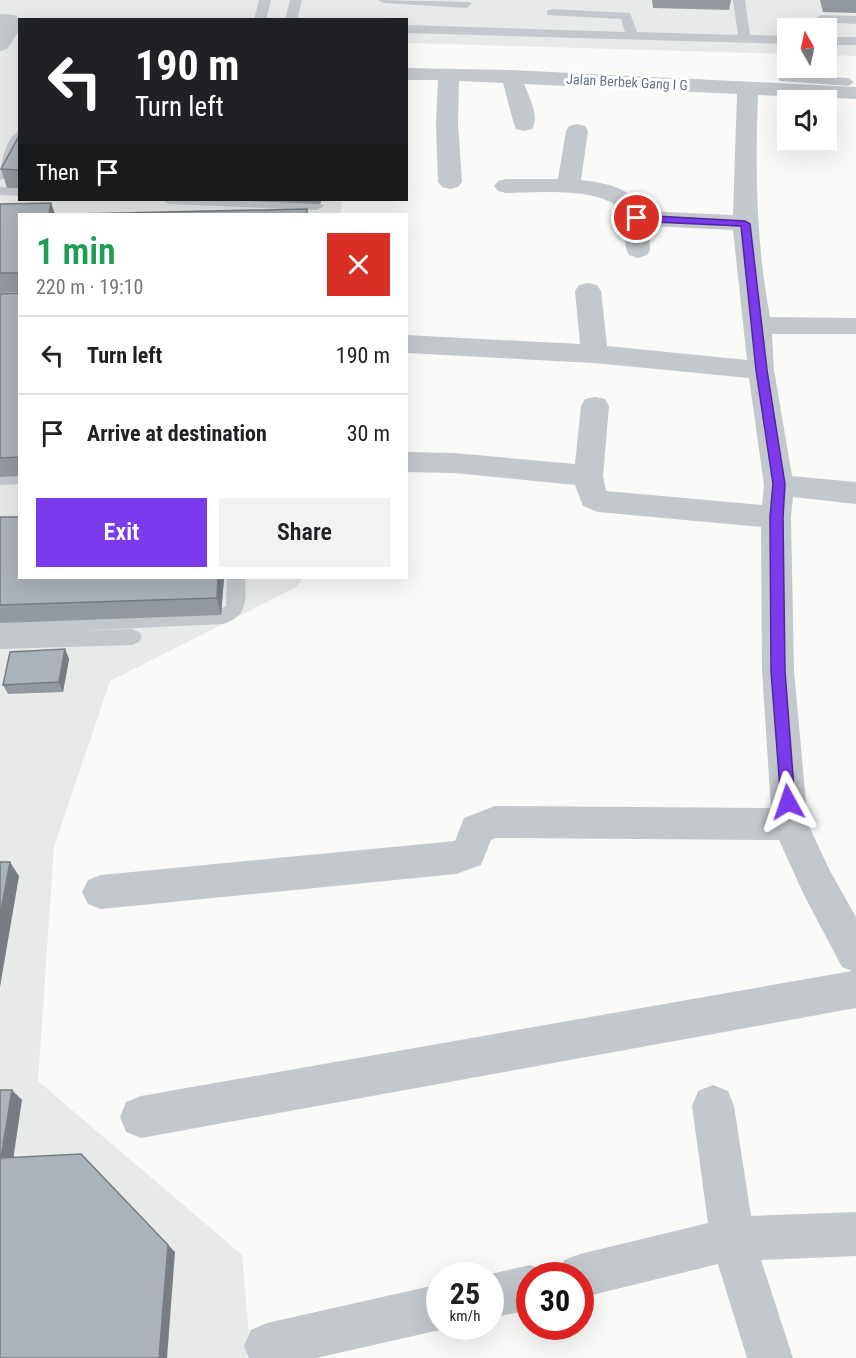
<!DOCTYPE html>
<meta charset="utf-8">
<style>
:root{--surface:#fff;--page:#f2f2f2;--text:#202124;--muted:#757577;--line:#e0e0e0;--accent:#7c3aed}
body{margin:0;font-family:"Roboto Condensed",sans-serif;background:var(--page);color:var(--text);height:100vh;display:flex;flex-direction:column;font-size:22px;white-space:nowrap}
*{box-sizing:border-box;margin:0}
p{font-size:20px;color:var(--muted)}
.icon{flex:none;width:33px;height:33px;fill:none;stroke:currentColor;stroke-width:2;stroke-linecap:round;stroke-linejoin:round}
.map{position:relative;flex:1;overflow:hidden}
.panel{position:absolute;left:18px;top:213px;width:390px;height:366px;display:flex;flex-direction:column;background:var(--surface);border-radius:0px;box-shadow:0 6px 24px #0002}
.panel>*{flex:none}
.hud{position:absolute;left:18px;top:18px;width:390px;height:183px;border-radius:0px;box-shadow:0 6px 24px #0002;background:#202124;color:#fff;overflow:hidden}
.needle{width:39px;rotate:351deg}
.controls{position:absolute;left:777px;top:18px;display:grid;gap:12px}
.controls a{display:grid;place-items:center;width:60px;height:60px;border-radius:0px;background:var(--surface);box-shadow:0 6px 24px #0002;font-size:30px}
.speed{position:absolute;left:426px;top:1262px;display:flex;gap:12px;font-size:30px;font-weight:700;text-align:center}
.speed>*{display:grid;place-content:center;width:78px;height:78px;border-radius:50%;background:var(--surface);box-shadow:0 6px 24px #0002;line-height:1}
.speed small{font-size:15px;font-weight:400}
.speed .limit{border:9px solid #d22;background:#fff;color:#111}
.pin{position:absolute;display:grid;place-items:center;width:51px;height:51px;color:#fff;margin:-26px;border:3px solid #fff;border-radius:50%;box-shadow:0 2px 6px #0007}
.me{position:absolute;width:66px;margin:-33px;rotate:355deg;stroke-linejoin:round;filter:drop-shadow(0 0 4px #0008)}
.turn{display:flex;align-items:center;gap:21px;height:126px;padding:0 18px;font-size:27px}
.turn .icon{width:78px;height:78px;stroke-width:2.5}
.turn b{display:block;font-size:42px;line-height:51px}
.then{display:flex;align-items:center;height:57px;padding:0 18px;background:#0003;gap:12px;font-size:22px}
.round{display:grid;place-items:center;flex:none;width:63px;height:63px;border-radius:0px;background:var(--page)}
.overview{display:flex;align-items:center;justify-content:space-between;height:102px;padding:0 18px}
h1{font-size:36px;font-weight:600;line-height:45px;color:#1e9e55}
.cta{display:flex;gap:12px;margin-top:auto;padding:12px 18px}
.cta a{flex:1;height:69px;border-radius:0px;background:var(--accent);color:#fff;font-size:24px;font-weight:600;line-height:69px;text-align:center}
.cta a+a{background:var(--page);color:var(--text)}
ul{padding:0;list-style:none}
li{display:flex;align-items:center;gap:18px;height:78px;padding:0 18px;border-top:2px solid var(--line)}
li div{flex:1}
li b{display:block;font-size:22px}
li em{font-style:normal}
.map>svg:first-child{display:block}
.built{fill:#e8e9e9}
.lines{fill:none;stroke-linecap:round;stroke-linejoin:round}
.service{fill:#c3c8cc;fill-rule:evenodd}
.minor{fill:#c3c8cc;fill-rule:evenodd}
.tertiary{fill:#c3c8cc;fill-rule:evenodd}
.wall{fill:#929a9f}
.shaded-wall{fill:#777d82}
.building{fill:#aab3b9;stroke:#777d82;stroke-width:1.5}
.route{fill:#7c3aed;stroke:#51269a;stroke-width:1.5}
.labels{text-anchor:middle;stroke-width:6;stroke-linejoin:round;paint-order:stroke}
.far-street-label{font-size:14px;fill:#657683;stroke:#fff}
</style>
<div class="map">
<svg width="856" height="1358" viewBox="0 0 856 1358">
<rect width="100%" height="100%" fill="#fafaf8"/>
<polygon class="built" points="0,0 856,0 856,56 827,55 826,28 788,28 787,54 407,43 406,20 20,20 20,200 342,200 341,214 20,214 20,578 302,578 297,587 110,681 54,847 38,1081 242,1255 251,1358 0,1358"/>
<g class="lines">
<g class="service">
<polygon points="259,0 271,0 266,20 254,20"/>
<polygon points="290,0 302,0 297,20 285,20"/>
<polygon points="378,0 470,2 472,4 466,8 384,3"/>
<polygon points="733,0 745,0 750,35 788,36 788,44 406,33 406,25 625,32 621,19 547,15 547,11 551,9 630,13 637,32 738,35"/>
<polygon points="821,15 856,16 856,24 817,22 815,19"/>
<rect x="826" y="37" width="30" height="8"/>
<polygon points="784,74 848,78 854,82 848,86 780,81 778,78"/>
<path d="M20 131C20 144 15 176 0 180 0 166 5 136 20 131Z"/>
<polygon points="0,187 20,188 20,196 0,195"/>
<polygon points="162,200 317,202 324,206 317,210 169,204"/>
<polygon points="20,472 20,484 0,485 0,473"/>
<path d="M227 578H245C246 601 248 616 223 624L74 631 132 629 139 632 142 637 139 642 132 645 0 649V619L219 610 226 606Z"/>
</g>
<g class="minor">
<path d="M406 68 511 70 856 87V99L758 95C755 170 756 242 770 317L856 318V334H772L774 370 792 476 856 482V504L793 497 791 517 794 671 808 824 830 871 856 917V1008L141 1138 126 1132 120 1117 126 1102 141 1096 852 971 842 967 804 895 779 840 496 838 491 840 481 865 456 874 101 909 88 904 82 892 88 880 101 875 455 841 464 818 495 806 771 808 762 671 761 527 598 512 583 506 575 485 454 473 406 472 408 452 454 453 575 464 581 406 585 399 595 397 605 399 609 406 603 476 606 491 762 505 764 485 749 378 594 363 406 353V335L580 344 575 291 579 285 588 283 597 285 601 291 607 346 747 360 733 230 649 226 650 250 647 255 638 258 629 255C621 243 629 228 623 215 610 185 534 193 506 193L498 191 494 186 498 181 506 179H558L566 131 569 126 577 124 585 126 588 131 581 180C607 183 632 188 645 211L733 215 737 94 524 84C529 97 540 116 532 129L524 131 516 129C513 124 506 92 503 83L459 81 458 124 462 182 458 187 450 189 442 187 438 182 436 124 438 80H406Z"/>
<polygon points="713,1085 728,1091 734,1106 751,1216 856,1212 856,1256 761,1260 793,1358 747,1358 718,1264 580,1298 580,1275 558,1275 564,1260 580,1254 708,1223 692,1106 698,1091"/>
<polygon points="530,1265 546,1271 547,1275 530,1275 530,1310 490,1318 490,1275 486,1275"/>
<polygon points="440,1284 440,1326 449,1326 440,1330 316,1358 249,1358 244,1346 251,1330 267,1323"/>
</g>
<polygon class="tertiary" points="0,14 14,15 23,20 20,20 20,29 7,49 0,51"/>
</g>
<g class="wall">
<polygon points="652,0 731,0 729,10 653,8"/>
<polygon points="820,0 856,0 856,13 823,12"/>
<polygon points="20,134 20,188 7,188 1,169"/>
<polygon points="228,200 322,200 320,204"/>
<polygon points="0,204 20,214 20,292 0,293"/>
<polygon points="20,293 20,476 0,477 0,294"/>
<polygon points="0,517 224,578 221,615 0,623"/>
<polygon points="65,649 69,659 63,692 8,694 3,685"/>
</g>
<g class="shaded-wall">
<polygon points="51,203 55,214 49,214"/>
<polygon points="218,578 224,578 221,615 217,598"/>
<polygon points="65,649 69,659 63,692 59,682"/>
<polygon points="10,862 19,876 0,987 0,916"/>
<polygon points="12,1090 22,1100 12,1167 1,1158"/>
<polygon points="81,1154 175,1252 167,1358 159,1358"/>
</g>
<g class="building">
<polygon points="20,134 20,170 1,169"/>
<polygon points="51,203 49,214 20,214 20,273 0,273 0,204"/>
<polygon points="307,209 307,214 75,214"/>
<polygon points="20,293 20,457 0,458 0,294"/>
<polygon points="0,517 20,517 20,578 218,578 217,598 0,605"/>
<polygon points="65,649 59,682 3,685 10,652"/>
<polygon points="0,862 10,862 0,916"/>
<polygon points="0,1090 12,1090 1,1158 81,1154 168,1245 159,1358 0,1358"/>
</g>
<polygon class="route" points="637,215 745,221 750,224 767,370 785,484 783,517 785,671 795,802 793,807 788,808 783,807 781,802 771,671 770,517 773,484 756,370 741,226 633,221 633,216"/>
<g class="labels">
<g class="far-street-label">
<text transform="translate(627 82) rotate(3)" y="5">Jalan Berbek Gang I G</text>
</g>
</g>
</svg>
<div class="controls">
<a><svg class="needle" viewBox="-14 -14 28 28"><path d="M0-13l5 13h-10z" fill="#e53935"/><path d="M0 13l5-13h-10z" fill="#757577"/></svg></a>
<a><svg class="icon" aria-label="sound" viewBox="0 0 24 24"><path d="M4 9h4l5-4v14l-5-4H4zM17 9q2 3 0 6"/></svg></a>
</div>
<div class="speed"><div>25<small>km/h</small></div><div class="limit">30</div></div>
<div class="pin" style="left:637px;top:218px;background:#d93025"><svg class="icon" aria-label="arrive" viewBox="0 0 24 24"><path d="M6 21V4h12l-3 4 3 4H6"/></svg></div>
<svg class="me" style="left:788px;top:802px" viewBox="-20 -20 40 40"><path d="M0-17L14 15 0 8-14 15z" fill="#7c3aed" stroke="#fff" stroke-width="4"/></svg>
<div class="hud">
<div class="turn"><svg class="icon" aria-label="left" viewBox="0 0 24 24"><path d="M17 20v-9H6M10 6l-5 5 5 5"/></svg><div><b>190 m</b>Turn left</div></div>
<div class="then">Then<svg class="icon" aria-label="arrive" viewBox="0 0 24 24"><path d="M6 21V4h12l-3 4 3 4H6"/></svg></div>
</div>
<section class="panel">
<div class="overview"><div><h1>1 min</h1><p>220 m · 19:10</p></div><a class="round" style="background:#d93025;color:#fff"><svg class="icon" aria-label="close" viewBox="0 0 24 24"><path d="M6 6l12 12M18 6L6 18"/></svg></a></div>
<ul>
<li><svg class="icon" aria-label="left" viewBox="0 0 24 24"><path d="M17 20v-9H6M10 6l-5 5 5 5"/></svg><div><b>Turn left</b></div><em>190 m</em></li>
<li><svg class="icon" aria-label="arrive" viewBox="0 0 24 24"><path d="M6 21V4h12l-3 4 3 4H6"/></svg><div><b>Arrive at destination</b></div><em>30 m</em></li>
</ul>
<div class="cta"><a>Exit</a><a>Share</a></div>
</section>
</div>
